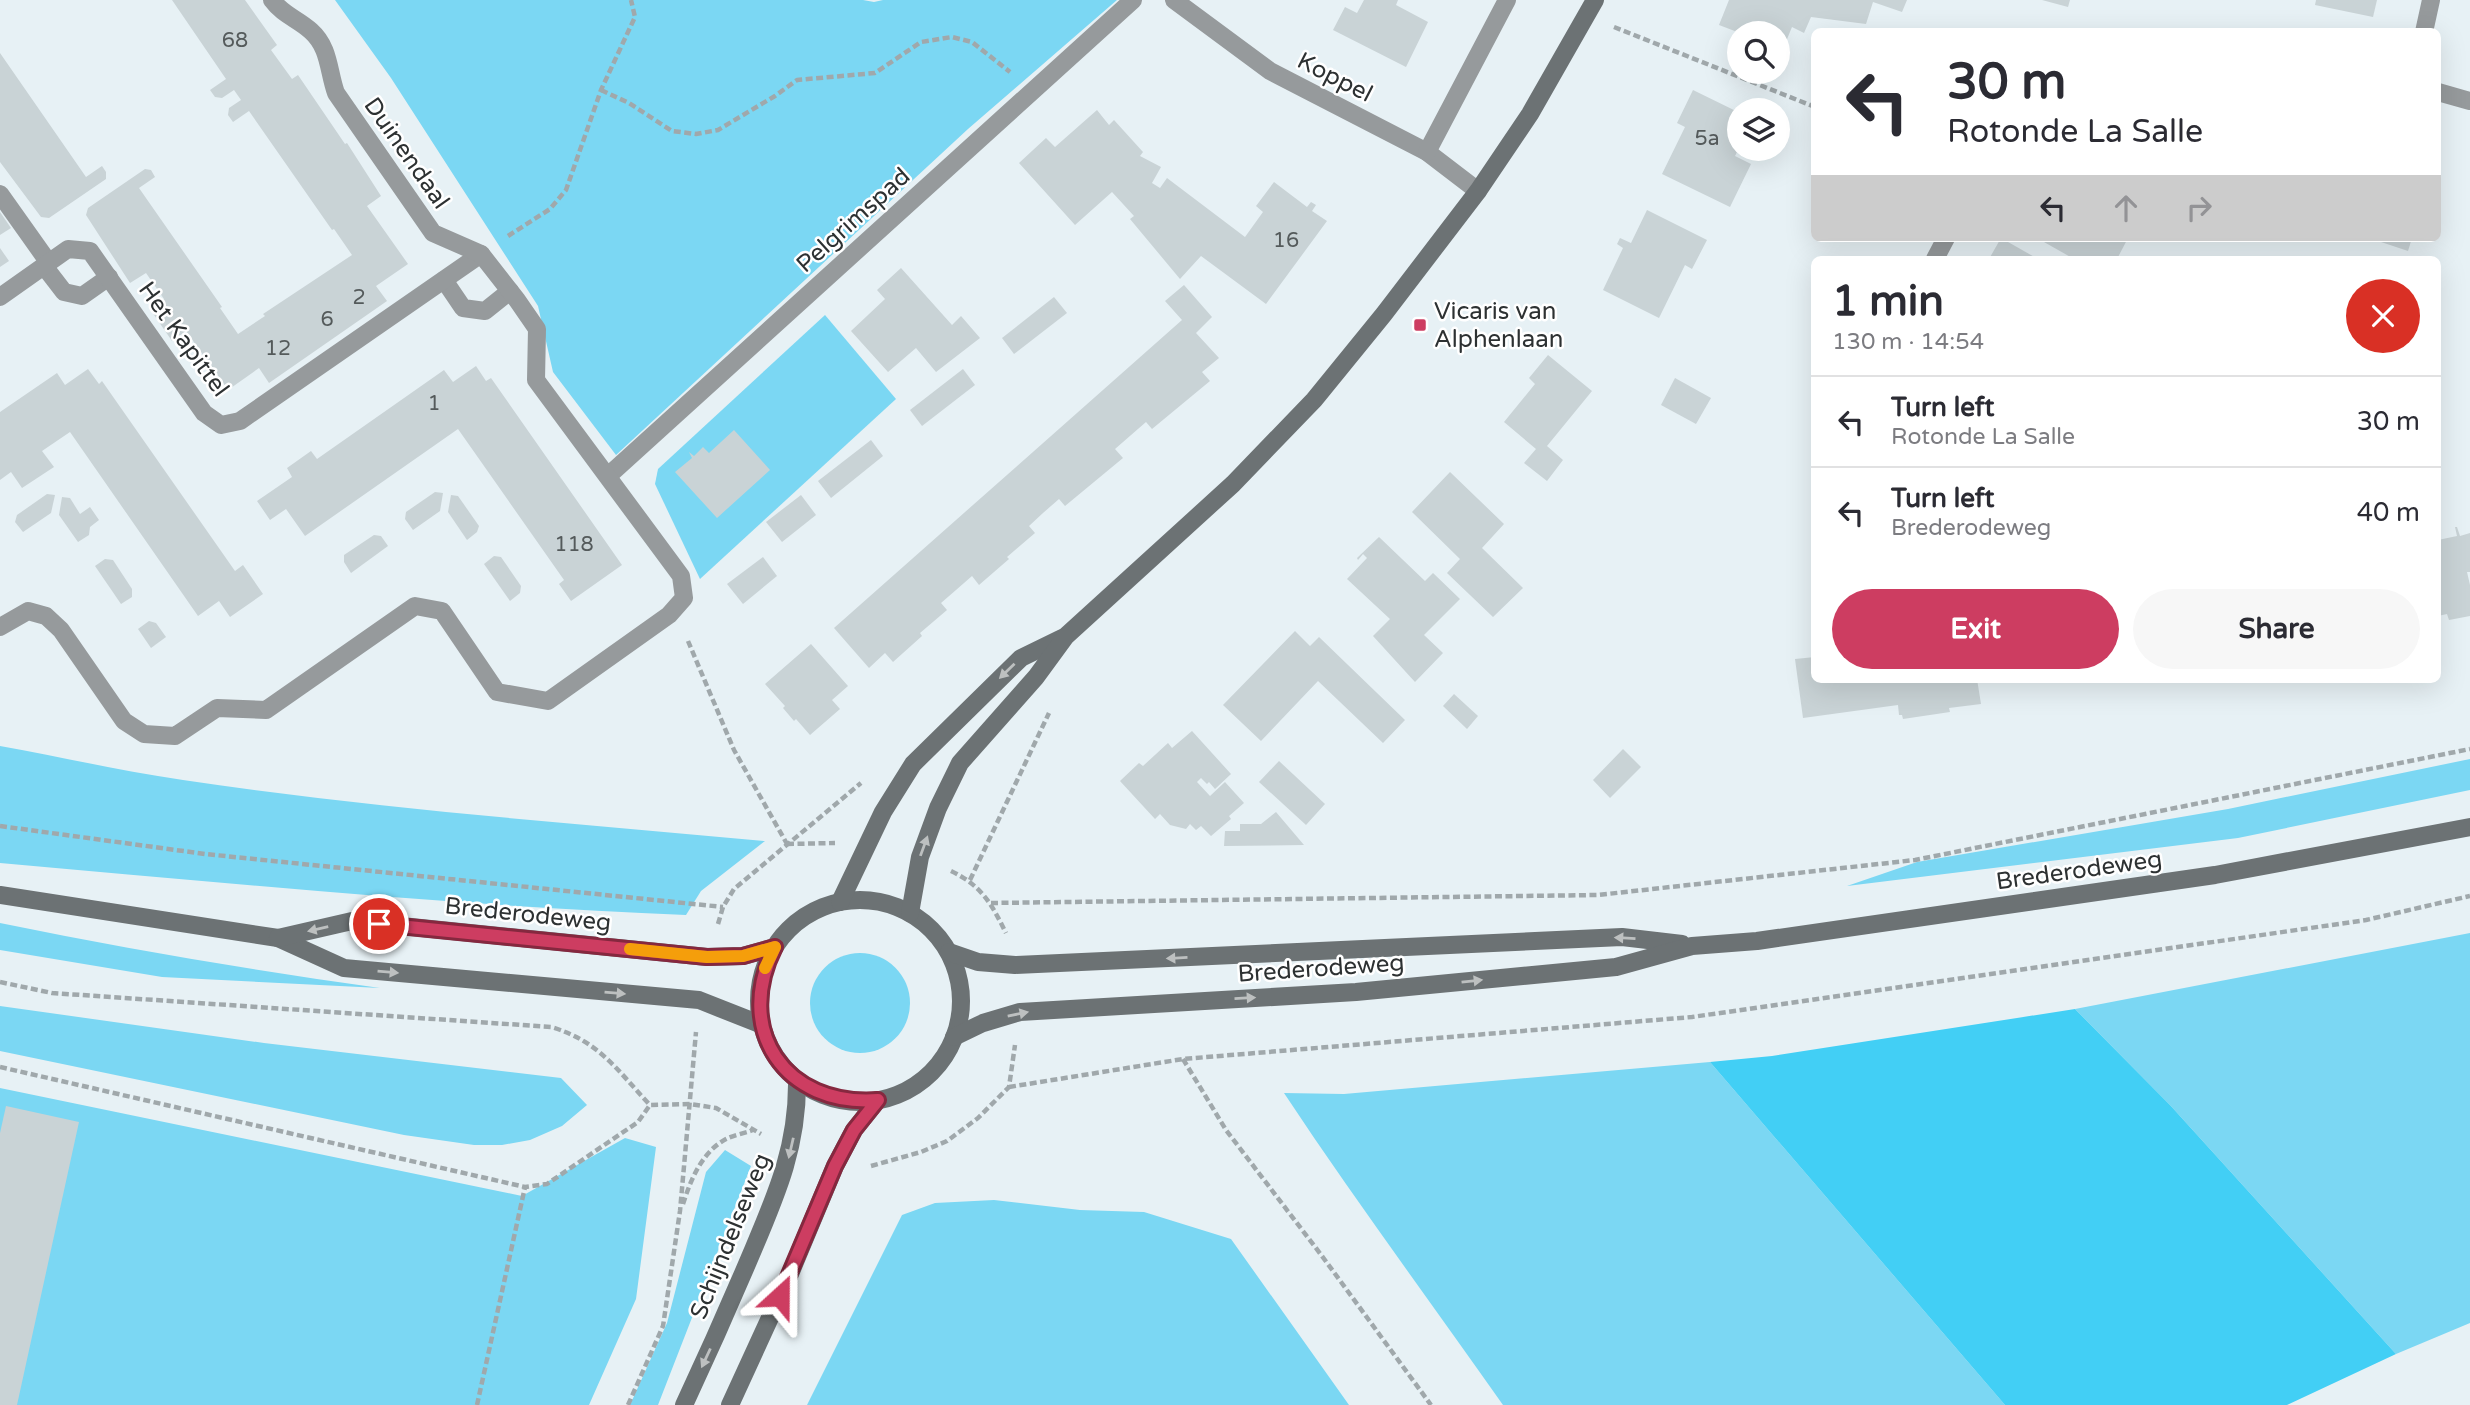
<!DOCTYPE html>
<meta charset="utf-8">
<style>
:root{--surface:#fff;--page:#f7f7f7;--text:#2b2b33;--muted:#7c7c81;--line:#e1e1e2;--accent:#cd3d61}
body{margin:0;font-family:"Varela Round",sans-serif;background:var(--page);color:var(--text);height:100vh;display:flex;flex-direction:column;font-size:26px;white-space:nowrap}
*{box-sizing:border-box;margin:0}
p{font-size:23px;color:var(--muted)}
.icon{flex:none;width:38px;height:38px;fill:none;stroke:currentColor;stroke-width:2;stroke-linecap:round;stroke-linejoin:round}
.map{position:relative;flex:1;overflow:hidden}
.drawer{position:absolute;left:1811px;top:256px;width:630px;height:427px;display:flex;flex-direction:column;background:var(--surface);border-radius:10px;box-shadow:0 7px 28px #0002}
.drawer>*{flex:none}
.banner{position:absolute;left:1811px;top:28px;width:630px;height:214px;border-radius:10px;box-shadow:0 7px 28px #0002;background:#fff;color:var(--text);overflow:hidden}
.controls{position:absolute;left:1727px;top:21px;display:grid;gap:14px}
.controls a{display:grid;place-items:center;width:63px;height:63px;border-radius:50%;background:var(--surface);box-shadow:0 7px 28px #0002;font-size:35px}
.pin{position:absolute;display:grid;place-items:center;width:60px;height:60px;color:#fff;margin:-30px;border:4px solid #fff;border-radius:50%;box-shadow:0 2px 7px #0007}
.me{position:absolute;width:77px;margin:-38px;rotate:24deg;stroke-linejoin:round;filter:drop-shadow(0 0 5px #0008)}
.turn{display:flex;align-items:center;gap:24px;height:147px;padding:0 21px;font-size:32px}
.turn .icon{width:91px;height:91px;stroke-width:2.5}
.turn b{display:block;font-size:49px;line-height:60px}
.lanes{display:flex;align-items:center;height:66px;padding:0 21px;background:#0003;justify-content:center;gap:35px;direction:ltr}
.lanes .off{opacity:.35}
.round{display:grid;place-items:center;flex:none;width:74px;height:74px;border-radius:37px;background:var(--page)}
.overview{display:flex;align-items:center;justify-content:space-between;height:119px;padding:0 21px}
h1{font-size:42px;font-weight:800;line-height:52px}
.button{display:flex;gap:14px;margin-top:auto;padding:14px 21px}
.button a{flex:1;height:80px;border-radius:42px;background:var(--accent);color:#fff;font-size:28px;font-weight:800;line-height:80px;text-align:center}
.button a+a{background:var(--page);color:var(--text)}
ul{padding:0;list-style:none}
li{display:flex;align-items:center;gap:21px;height:91px;padding:0 21px;border-top:2px solid var(--line)}
li div{flex:1}
li b{display:block;font-size:26px}
li em{font-style:normal}
.map>svg:first-child{display:block}
.green{fill:#7bd7f3}
.forest{fill:#42cff5}
.building{fill:#c9d3d6}
.lines{fill:none;stroke-linecap:round;stroke-linejoin:round}
.path{stroke:#a0a8ab;stroke-width:4.5;stroke-dasharray:7 3.5;stroke-linecap:butt}
.street{stroke:#969a9c;stroke-width:18}
.secondary{stroke:#6c7274;stroke-width:18}
.oneway{fill:#bdc0c0}
.route-casing{stroke:#85283f;stroke-width:18}
.route{stroke:#cd3d61;stroke-width:12}
.slow{stroke:#f59e0b;stroke-width:12}
.poi-dot{fill:#cd3d61;stroke:#fff;stroke-width:2.5}
.labels{text-anchor:middle;stroke-width:5;stroke-linejoin:round;paint-order:stroke}
.number-label{font-size:21px;fill:#545a5b}
.street-label{font-size:24px;fill:#2d3132;stroke:#fff}
.poi-label{font-size:24px;fill:#2d3132;stroke:#fff;text-anchor:start}
</style>
<div class="map">
<svg width="2470" height="1405" viewBox="0 0 2470 1405">
<rect width="100%" height="100%" fill="#e7f1f5"/>
<g class="green">
<polygon points="335,0 863,0 874,2 883,0 1117,0 968,129 616,455 553,372 538,306 391,78"/>
<polygon points="825,315 896,399 700,579 655,484 658,469"/>
<path d="M0 746C61 757 122 771 183 780 376 809 571 823 765 841L701 891 686 915C457 906 228 883 0 863Z"/>
<polygon points="2470,759 2470,790 2238,838 1847,886 1917,862 2228,809"/>
<path d="M0 923C126 949 252 970 380 988L162 977 0 950Z"/>
<polygon points="2470,933 2470,1323 2396,1354 2170,1105 2075,1009"/>
<circle cx="860" cy="1003" r="50"/>
<polygon points="0,1006 264,1043 561,1078 587,1105 562,1126 530,1140 502,1145 474,1145 404,1135 0,1051"/>
<path d="M1710 1062 2005 1405H1503C1430 1301 1354 1199 1284 1093L1344 1094Z"/>
<polygon points="0,1088 522,1196 625,1138 656,1147 636,1299 589,1405 0,1405"/>
<polygon points="725,1150 751,1166 658,1405 630,1405 667,1323 706,1172"/>
<polygon points="994,1200 1080,1210 1144,1212 1231,1239 1349,1405 807,1405 902,1215 935,1203"/>
</g>
<polygon class="forest" points="2075,1009 2170,1105 2396,1354 2287,1405 2005,1405 1710,1062 1772,1056"/>
<g class="building">
<polygon points="172,0 245,0 277,45 271,50 292,79 298,75 345,144 347,143 381,196 367,206 408,264 376,286 387,301 269,383 259,368 228,390 186,331 172,341 150,309 164,299 146,273 130,283 86,215 88,208 145,169 151,170 155,177 139,188 222,307 220,308 238,334 265,316 263,314 352,255 334,229 332,230 249,111 233,122 228,115 229,108 241,100 234,90 222,98 215,97 210,90 226,79"/>
<polygon points="1364,0 1398,0 1396,5 1428,22 1406,67 1333,30 1345,7 1357,13"/>
<polygon points="1729,0 1907,0 1902,12 1873,2 1866,24 1811,17 1804,33 1792,27 1778,61 1778,33 1740,33 1719,25"/>
<polygon points="2042,0 2070,0 2068,7"/>
<polygon points="2316,0 2377,0 2373,17 2315,5"/>
<polygon points="0,53 86,177 102,166 106,172 106,179 49,218 41,217 0,162"/>
<polygon points="1693,90 1740,113 1740,146 1735,156 1751,164 1730,207 1662,174 1685,127 1677,123"/>
<polygon points="1097,110 1109,125 1114,120 1143,152 1140,156 1161,167 1152,183 1160,188 1167,178 1245,237 1263,212 1256,206 1274,182 1307,207 1311,202 1316,205 1312,211 1327,221 1266,304 1201,256 1180,279 1130,219 1134,216 1112,192 1075,225 1019,163 1046,138 1055,147"/>
<polygon points="1647,210 1707,240 1692,269 1685,265 1659,318 1603,290 1623,248 1617,244 1620,238 1631,243"/>
<polygon points="0,212 11,228 0,235"/>
<polygon points="2001,238 2038,259 1989,259"/>
<polygon points="2046,238 2128,238 2117,259 2074,259 2044,242"/>
<polygon points="2369,238 2412,238 2408,251"/>
<polygon points="0,248 9,261 0,267"/>
<polygon points="901,268 952,325 961,316 980,338 936,372 916,348 888,372 851,331 885,299 877,290"/>
<polygon points="1184,285 1212,317 1196,333 1219,358 1202,372 1210,381 1152,429 1146,422 1115,449 1123,458 1065,506 1059,499 1043,513 1029,526 1035,533 1007,557 1009,559 979,585 972,576 956,590 941,603 947,610 920,633 922,636 893,662 885,653 869,668 834,628 1182,320 1165,301"/>
<polygon points="1054,297 1067,313 1014,354 1002,338"/>
<polygon points="1548,355 1592,391 1547,446 1563,460 1547,481 1524,463 1536,449 1504,422 1535,384 1529,378"/>
<polygon points="476,366 486,381 491,378 622,565 571,601 559,584 564,580 458,429 305,536 286,509 270,520 257,501 292,477 287,468 311,451 317,459 444,370 453,382"/>
<polygon points="88,369 99,384 102,381 235,571 243,565 263,594 230,617 219,601 198,616 70,432 42,451 54,467 22,488 11,472 0,480 0,412 57,373 65,385"/>
<polygon points="963,369 975,385 922,426 910,410"/>
<polygon points="1675,378 1711,398 1696,424 1661,405"/>
<polygon points="734,430 770,470 717,518 675,472 692,458 689,452 694,456 703,447 709,453"/>
<polygon points="871,440 883,456 831,498 818,481"/>
<polygon points="1450,472 1504,524 1482,548 1523,588 1493,617 1447,573 1460,559 1412,512"/>
<polygon points="435,492 443,493 440,511 413,530 405,519 406,512"/>
<polygon points="47,494 55,495 51,513 23,532 15,522 17,515"/>
<polygon points="451,495 458,496 479,526 477,532 467,540 448,512"/>
<polygon points="801,495 816,515 782,542 766,522"/>
<polygon points="62,497 70,498 80,514 90,507 99,520 90,527 89,535 78,542 59,515"/>
<polygon points="2455,527 2457,527 2460,536 2470,533 2470,572 2467,572 2470,585 2470,616 2449,620 2447,614 2438,616 2438,540 2457,536"/>
<polygon points="374,535 381,536 388,546 351,573 344,562 344,555"/>
<polygon points="1379,537 1425,581 1433,573 1460,599 1424,635 1443,653 1415,682 1373,636 1390,619 1347,579 1367,558 1363,554 1358,560 1357,558"/>
<polygon points="494,556 501,557 521,586 520,593 510,601 484,564"/>
<polygon points="763,557 777,576 743,604 727,584"/>
<polygon points="105,559 113,560 132,589 132,597 121,604 95,566"/>
<polygon points="149,621 156,623 166,637 151,648 138,629"/>
<polygon points="1295,631 1310,646 1319,637 1405,720 1383,743 1318,681 1261,741 1223,705"/>
<polygon points="811,644 848,686 832,700 840,709 810,735 796,719 794,721 783,708 785,706 765,684"/>
<polygon points="1815,657 1815,679 1977,679 1981,704 1949,708 1950,712 1903,719 1902,715 1899,715 1898,705 1803,718 1795,659"/>
<polygon points="1454,694 1478,716 1467,729 1443,706"/>
<polygon points="1192,731 1231,774 1215,789 1209,782 1207,784 1201,778 1197,782 1210,796 1225,782 1244,803 1229,816 1231,819 1211,836 1201,826 1196,830 1190,824 1186,829 1170,825 1160,814 1155,819 1120,781 1139,763 1143,766 1168,743 1172,748"/>
<polygon points="1623,749 1641,767 1610,798 1593,780"/>
<polygon points="1279,761 1325,804 1306,825 1259,782"/>
<polygon points="1276,812 1304,845 1224,846 1225,831 1240,831 1240,824 1261,824"/>
<polygon points="6,1106 79,1122 17,1405 0,1405 0,1133"/>
</g>
<g class="lines">
<g class="path">
<polyline points="1614,27 1815,107"/>
<polyline points="601,90 629,103 672,131 696,134 718,130 775,96 797,80 875,73 921,42 952,37 972,42 1010,72"/>
<polyline points="508,236 550,209 566,190 601,90 635,17 631,0"/>
<polyline points="688,641 734,750 787,844"/>
<polyline points="0,826 205,854 723,907"/>
<polyline points="787,844 835,843"/>
<path d="M951 871C982 886 991 903 1006 933"/>
<polyline points="970,880 1049,713"/>
<polyline points="991,903 1598,895 1915,860 2470,749"/>
<polyline points="718,924 723,907 734,889 861,783"/>
<path d="M0 982 52 993 551 1027C599 1041 617 1070 650 1105L690 1104 716 1108 761 1134"/>
<polyline points="1183,1059 1226,1130 1322,1256 1431,1405"/>
<polyline points="0,1067 525,1187 547,1184 638,1122 650,1105"/>
<polyline points="1009,1087 1183,1059 1692,1017 2366,920 2470,896"/>
<polyline points="871,1166 921,1152 947,1141 978,1118 1009,1087 1015,1045"/>
<path d="M683 1204C691 1179 702 1152 726 1139 734 1135 745 1133 753 1130"/>
<polyline points="477,1405 525,1187"/>
<polyline points="628,1405 663,1326 680,1211 696,1032"/>
</g>
<g class="street">
<polyline points="1174,0 1270,71 1427,152 1478,191"/>
<polyline points="2424,32 2431,0"/>
<polyline points="2438,92 2470,101"/>
<polyline points="1427,152 1507,0"/>
<polyline points="0,194 49,263"/>
<polyline points="1935,259 1946,238"/>
<polyline points="44,266 64,292 82,296 109,277"/>
<polyline points="444,280 463,308 485,311 510,291"/>
<polyline points="0,297 68,249 90,251 204,413 221,425 240,421 481,254"/>
<polyline points="608,476 1133,0"/>
<path d="M0 627 28 611 46 616 61 630 124 721 144 734 175 736 217 708 266 710 415 606 442 611 497 692 548 701 669 615 684 598 681 576 536 380 537 329 517 300 481 254 433 233 336 93C328 71 330 48 311 31 298 19 283 15 272 0"/>
</g>
<g class="secondary">
<polyline points="0,895 278,938 344,968 699,1000 762,1025"/>
<circle cx="860" cy="1001" r="101"/>
<polyline points="840,902 883,812 913,764 1021,658 1062,638"/>
<polyline points="910,913 920,857 938,808 960,763 1036,677 1066,636 1233,484 1314,400 1384,314 1478,191 1530,114 1595,0"/>
<polyline points="278,938 352,921 707,957 743,956 775,947"/>
<polyline points="949,952 978,962 1015,965 1622,937 1682,944"/>
<polyline points="954,1037 983,1023 1020,1012 1356,992 1616,967 1692,946 1757,941 2215,875 2470,827"/>
<path d="M684 1405C706 1358 727 1311 747 1264 774 1200 798 1150 797 1080"/>
<polyline points="730,1405 790,1274 835,1166 854,1130 878,1100"/>
</g>
</g>
<defs><path id="oneway-solid" d="M-6-.8H1V-3.2L6.5 0L1 3.2V.8H-6Z" transform="scale(1.75)"/></defs>
<g class="oneway">
<use href="#oneway-solid" transform="translate(1007 671) rotate(136)"/>
<use href="#oneway-solid" transform="translate(924 846) rotate(-70)"/>
<use href="#oneway-solid" transform="translate(318 929) rotate(167)"/>
<use href="#oneway-solid" transform="translate(1625 938) rotate(-177)"/>
<use href="#oneway-solid" transform="translate(1177 958) rotate(177)"/>
<use href="#oneway-solid" transform="translate(388 972) rotate(5)"/>
<use href="#oneway-solid" transform="translate(1472 981) rotate(-6)"/>
<use href="#oneway-solid" transform="translate(615 993) rotate(5)"/>
<use href="#oneway-solid" transform="translate(1245 998) rotate(-3)"/>
<use href="#oneway-solid" transform="translate(1018 1014) rotate(-11)"/>
<use href="#oneway-solid" transform="translate(791 1148) rotate(103)"/>
<use href="#oneway-solid" transform="translate(706 1358) rotate(115)"/>
</g>
<g class="lines">
<defs>
<path id="route" d="M379 924 707 957 743 956 775 947C733 1030 785 1107 878 1100L854 1130 835 1166 780 1296"/>
</defs>
<use href="#route" class="route-casing"/>
<use href="#route" class="route"/>
<polyline class="slow" points="630,949 707,957 743,956 775,947 765,968"/>
</g>
<rect class="poi-dot" x="1413" y="318" width="14" height="14" rx="3.5"/>
<g class="labels">
<g class="number-label">
<text x="235" y="47">68</text>
<text x="1707" y="145">5a</text>
<text x="1286" y="247">16</text>
<text x="359" y="304">2</text>
<text x="327" y="326">6</text>
<text x="278" y="355">12</text>
<text x="434" y="410">1</text>
<text x="574" y="551">118</text>
</g>
<g class="street-label">
<text transform="translate(1335 77) rotate(27)" y="8">Koppel</text>
<text transform="translate(407 153) rotate(55)" y="8">Duinendaal</text>
<text transform="translate(853 220) rotate(-42)" y="8">Pelgrimspad</text>
<text transform="translate(184 339) rotate(54)" y="8">Het Kapittel</text>
<text transform="translate(2079 870) rotate(-8)" y="8">Brederodeweg</text>
<text transform="translate(528 914) rotate(6)" y="8">Brederodeweg</text>
<text transform="translate(1321 968) rotate(-4)" y="8">Brederodeweg</text>
<text transform="translate(730 1236) rotate(-68)" y="8">Schijndelseweg</text>
</g>
<g class="poi-label">
<text x="1434" y="319">Vicaris van<tspan x="1434" dy="28">Alphenlaan</tspan></text>
</g>
</g>
</svg>
<div class="controls">
<a><svg class="icon" aria-label="search" viewBox="0 0 24 24"><circle cx="10" cy="10" r="6"/><path d="M15 15l6 6"/></svg></a>
<a><svg class="icon" aria-label="layers" viewBox="0 0 24 24"><path d="M12 4l9 5-9 5-9-5zM3 14l9 5 9-5"/></svg></a>
</div>
<div class="pin" style="left:379px;top:924px;background:#d93025"><svg class="icon" aria-label="arrive" viewBox="0 0 24 24"><path d="M6 21V4h12l-3 4 3 4H6"/></svg></div>
<svg class="me" style="left:780px;top:1296px" viewBox="-20 -20 40 40"><path d="M0-17L14 15 0 8-14 15z" fill="#cd3d61" stroke="#fff" stroke-width="4"/></svg>
<div class="banner">
<div class="turn"><svg class="icon" aria-label="left" viewBox="0 0 24 24"><path d="M17 20v-9H6M10 6l-5 5 5 5"/></svg><div><b>30 m</b>Rotonde La Salle</div></div>
<div class="lanes"><svg class="icon" aria-label="left" viewBox="0 0 24 24"><path d="M17 20v-9H6M10 6l-5 5 5 5"/></svg><svg class="icon off" aria-label="ahead" viewBox="0 0 24 24"><path d="M12 20V5M6 11l6-6 6 6"/></svg><svg class="icon off" aria-label="right" viewBox="0 0 24 24"><path d="M7 20v-9h11M14 6l5 5-5 5"/></svg></div>
</div>
<section class="drawer">
<div class="overview"><div><h1>1 min</h1><p>130 m · 14:54</p></div><a class="round" style="background:#d93025;color:#fff"><svg class="icon" aria-label="close" viewBox="0 0 24 24"><path d="M6 6l12 12M18 6L6 18"/></svg></a></div>
<ul>
<li><svg class="icon" aria-label="left" viewBox="0 0 24 24"><path d="M17 20v-9H6M10 6l-5 5 5 5"/></svg><div><b>Turn left</b><p>Rotonde La Salle</p></div><em>30 m</em></li>
<li><svg class="icon" aria-label="left" viewBox="0 0 24 24"><path d="M17 20v-9H6M10 6l-5 5 5 5"/></svg><div><b>Turn left</b><p>Brederodeweg</p></div><em>40 m</em></li>
</ul>
<div class="button"><a>Exit</a><a>Share</a></div>
</section>
</div>
